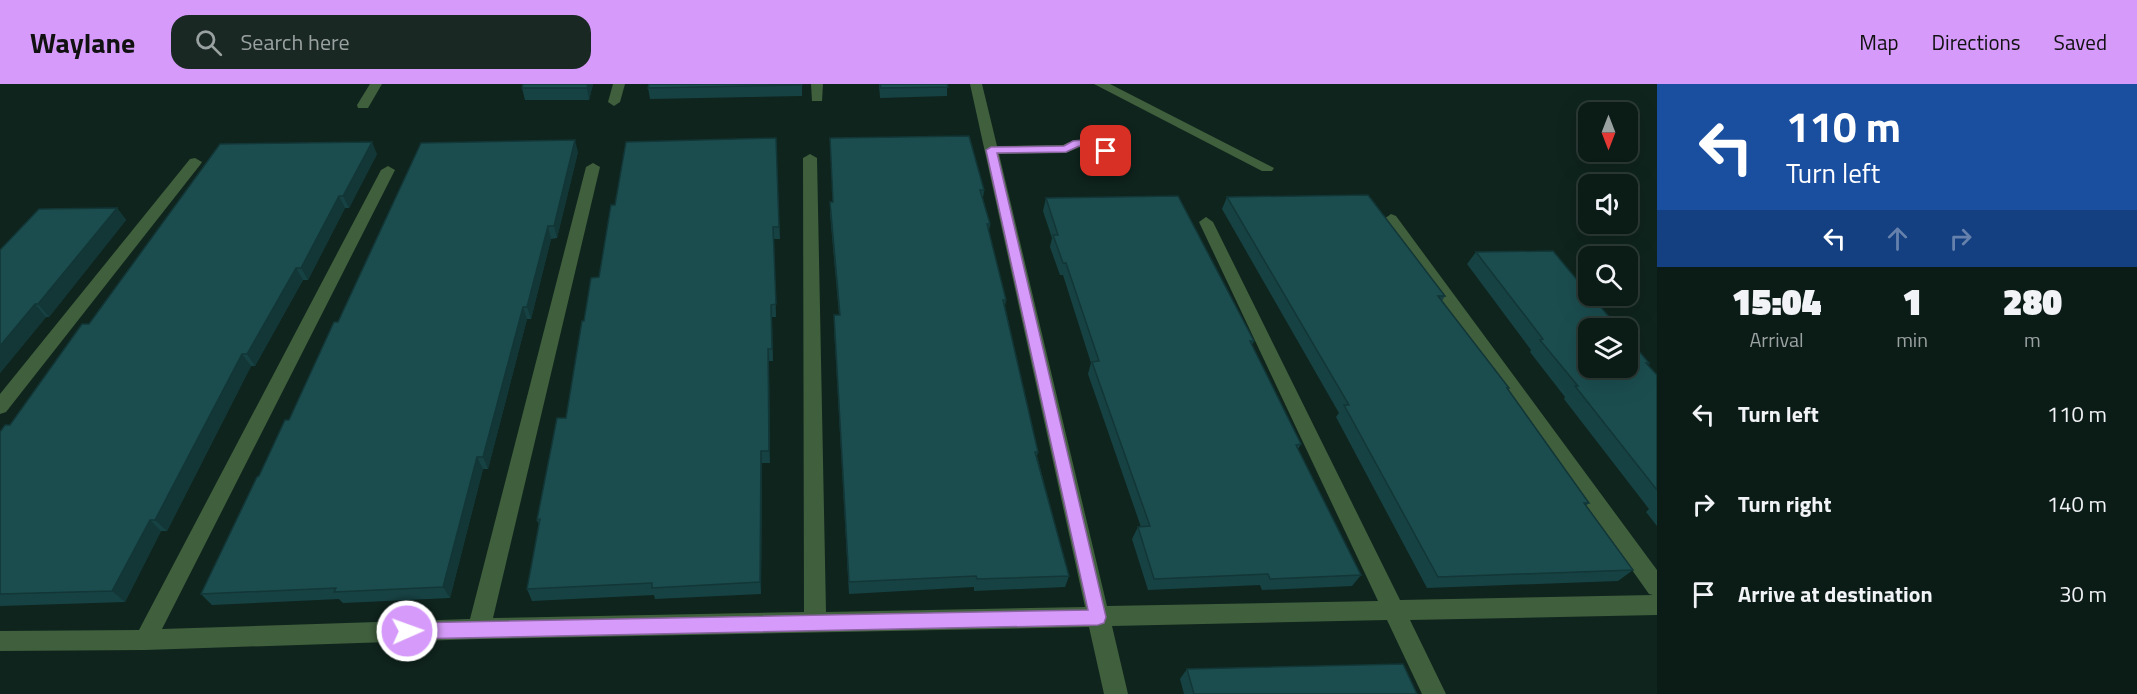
<!DOCTYPE html>
<style>
:root{--surface:#0b1b16;--page:#192823;--text:#f1f3f6;--muted:#9aa1a1;--line:#2b3935;--accent:#d69bfa}
body{margin:0;font-family:"Titillium Web",sans-serif;background:var(--page);color:var(--text);height:100vh;display:flex;flex-direction:column;font-size:22px;white-space:nowrap}
*{box-sizing:border-box;margin:0}
p{font-size:20px;color:var(--muted)}
.icon{flex:none;width:33px;height:33px;fill:none;stroke:currentColor;stroke-width:2;stroke-linecap:round;stroke-linejoin:round}
.map{position:relative;flex:1;overflow:hidden}
.side{display:flex;flex-direction:column;background:var(--surface);width:480px}
.side>*{flex:none}
.banner{background:#1a4fa0;color:#fff;overflow:hidden}
.needle{width:39px;rotate:180deg}
.buttons{position:absolute;left:1578px;top:18px;display:grid;gap:12px}
.buttons a{display:grid;place-items:center;width:60px;height:60px;border-radius:12px;background:var(--surface);box-shadow:0 6px 24px #0002,0 0 0 2px var(--line);font-size:30px}
.pin{position:absolute;display:grid;place-items:center;width:51px;height:51px;color:#fff;margin:-26px;border-radius:12px;box-shadow:0 3px 9px #0006}
.me{position:absolute;width:66px;margin:-33px;rotate:88deg;stroke-linejoin:round;filter:drop-shadow(0 0 4px #0008)}
.turn{display:flex;align-items:center;gap:21px;height:126px;padding:0 30px;font-size:27px}
.turn .icon{width:78px;height:78px;stroke-width:2.5}
.turn b{display:block;font-size:42px;line-height:51px}
.lanes{display:flex;align-items:center;height:57px;padding:0 30px;background:#0003;justify-content:center;gap:30px;direction:ltr}
.lanes .off{opacity:.35}
.eta{display:flex;justify-content:space-evenly;align-items:center;height:102px;text-align:center}
.eta b{font-size:36px;font-weight:800;line-height:42px}
ul{padding:0;list-style:none}
li{display:flex;align-items:center;gap:18px;height:90px;padding:0 30px}
li div{flex:1}
li b{display:block;font-size:22px}
li em{font-style:normal}
header{display:flex;align-items:center;gap:36px;box-sizing:border-box;height:84px;padding:0 30px;background:var(--accent);color:#111}
header strong{font-size:28px}
nav{display:flex;gap:33px;margin-inline-start:auto;font-size:21px}
.search{width:420px;height:54px;background:var(--page);display:flex;align-items:center;gap:15px;box-sizing:border-box;padding:0 21px;border-radius:18px;color:var(--muted);font-size:22px}
main{display:flex;flex:1;min-height:0}
.map>svg:first-child{display:block}
.lines{fill:none;stroke-linecap:round;stroke-linejoin:round}
.street{fill:#405f3d;fill-rule:evenodd}
.wall{fill:#174244}
.shaded-wall{fill:#133637}
.building{fill:#1b4d4f;stroke:#133637;stroke-width:1.5}
.route{fill:#d69bfa;stroke:#8b65a2;stroke-width:1.5}
</style>
<header>
<strong>Waylane</strong>
<div class="search"><svg class="icon" aria-label="search" viewBox="0 0 24 24"><circle cx="10" cy="10" r="6"/><path d="M15 15l6 6"/></svg>Search here</div>
<nav><a>Map</a><a>Directions</a><a>Saved</a></nav>
</header>
<main>
<div class="map">
<svg width="1657" height="610" viewBox="0 0 1657 610">
<rect width="100%" height="100%" fill="#0f241d"/>
<g class="lines">
<g class="street">
<polygon points="370,0 382,0 368,24 358,24 357,21"/>
<polygon points="613,0 625,0 620,18 614,22 608,18"/>
<polygon points="811,0 823,0 822,17 812,17"/>
<path d="M970 0H982L997 62 1063 61C1081 51 1093 58 1111 64L1113 67 1106 71 1080 63 1066 69 999 70 1107 522 1378 517 1199 138 1206 133 1213 138 1400 516 1653 511 1649 510 1386 138 1384 135 1391 130 1396 132 1657 486V531L1410 536 1446 610H1422L1387 536 1112 542 1128 610H1104L1089 543 479 555 145 566 0 567V547L139 546 381 86 388 82 395 86 162 545 470 535 586 83 593 79 600 83 493 534 804 528 803 74 810 70 817 74 826 528 1085 523Z"/>
<polygon points="1094,0 1110,0 1274,84 1272,87 1262,87"/>
<polygon points="195,74 202,78 200,81 6,328 0,330 0,310 190,75"/>
</g>
</g>
<g class="wall">
<polygon points="593,0 589,16 525,16 522,4"/>
<polygon points="802,0 802,12 650,15 648,4"/>
<polygon points="879,0 947,0 947,12 880,14"/>
<polygon points="776,54 780,155 774,155 776,233 772,233 773,277 769,277 770,379 762,379 761,510 655,515 654,511 532,517 527,505 539,441 537,436 566,334 584,237 599,193"/>
<polygon points="830,54 984,106 983,114 990,140 989,147 1006,216 1005,222 1038,368 1037,372 1069,492 1065,503 974,507 974,503 849,510 834,243 834,231 839,231 830,130 830,118 833,118"/>
<polygon points="578,68 557,154 551,155 531,235 527,235 488,385 483,385 450,514 343,519 339,515 212,521 201,510 289,336"/>
<polygon points="377,70 349,124 345,124 308,196 303,196 255,282 251,282 167,447 161,447 125,518 0,522 0,348 10,341 89,240"/>
<polygon points="1227,113 1445,212 1442,217 1509,304 1508,306 1589,419 1586,422 1633,486 1618,497 1427,504 1336,333 1339,329 1222,125"/>
<polygon points="1046,114 1254,257 1252,261 1301,360 1298,365 1361,491 1352,502 1262,506 1260,501 1148,506 1132,455 1138,443 1141,443 1088,290 1091,279 1063,191 1060,191 1050,163 1052,154 1043,127"/>
<polygon points="117,124 126,136 49,233 46,233 0,289 0,166"/>
<polygon points="1476,168 1649,279 1648,280 1657,291 1657,442 1646,428 1649,425 1564,315 1565,313 1530,268 1531,266 1467,180"/>
<polygon points="1187,585 1417,610 1184,610 1180,595"/>
</g>
<g class="shaded-wall">
<polygon points="588,0 593,0 589,16 587,4"/>
<polygon points="575,56 578,68 557,154 554,142"/>
<polygon points="372,58 377,70 349,124 343,112"/>
<polygon points="339,112 345,124 308,196 301,184"/>
<polygon points="117,124 126,136 49,233 38,220"/>
<polygon points="548,142 551,155 531,235 527,223"/>
<polygon points="296,184 303,196 255,282 247,270"/>
<polygon points="35,220 46,233 0,289 0,262"/>
<polygon points="523,223 527,235 488,385 483,373"/>
<polygon points="768,265 769,277 770,379 769,367"/>
<polygon points="242,270 251,282 167,447 155,436"/>
<polygon points="761,367 762,379 761,510 760,498"/>
<polygon points="477,373 483,385 450,514 443,503"/>
<polygon points="150,436 161,447 125,518 112,507"/>
</g>
<g class="building">
<polygon points="523,0 588,0 587,4 522,4"/>
<polygon points="649,0 802,0 802,1 648,4"/>
<polygon points="880,0 947,0 948,3 881,4"/>
<polygon points="969,52 984,106 980,106 990,140 987,140 1006,216 1003,216 1038,368 1035,368 1069,492 977,495 976,492 849,498 834,231 840,231 830,118 833,118 830,54"/>
<polygon points="776,54 779,143 773,143 776,220 771,221 772,265 768,265 769,367 761,367 760,498 652,504 652,499 527,505 540,435 537,436 557,334 566,334 582,237 584,237 591,194 599,193 611,121 615,121 626,58"/>
<polygon points="575,56 554,142 548,142 527,223 523,223 483,373 477,373 443,503 334,508 336,504 201,510 257,393 259,392 285,336 289,336 334,238 338,238 421,59"/>
<polygon points="372,58 343,112 339,112 301,184 296,184 247,270 242,270 155,436 150,436 112,507 0,510 0,348 5,341 10,341 82,240 89,240 220,60"/>
<polygon points="1368,111 1445,212 1438,212 1509,304 1507,304 1589,419 1584,419 1633,486 1438,493 1344,321 1349,321 1227,113"/>
<polygon points="1178,112 1254,257 1250,257 1301,360 1296,361 1361,491 1270,495 1268,490 1154,495 1138,443 1150,442 1092,278 1099,277 1066,179 1063,179 1053,151 1058,151 1046,114"/>
<polygon points="117,124 38,220 35,220 0,262 0,166 39,125"/>
<polygon points="1553,167 1588,209 1588,212 1591,212 1619,244 1588,244 1588,284 1628,284 1628,254 1649,279 1646,279 1657,291 1657,406 1575,302 1578,302 1540,256 1543,255 1476,168"/>
<polygon points="1403,580 1417,610 1194,610 1187,585"/>
</g>
<polygon class="route" points="1083,56 1111,67 1106,70 1079,62 1066,68 997,69 1106,533 1104,539 1098,541 407,555 401,553 399,547 401,542 407,539 1088,526 986,66 991,63 1064,62 1073,57"/>
</svg>
<div class="buttons">
<a><svg class="needle" viewBox="-14 -14 28 28"><path d="M0-13l5 13h-10z" fill="#e53935"/><path d="M0 13l5-13h-10z" fill="#9aa1a1"/></svg></a>
<a><svg class="icon" aria-label="sound" viewBox="0 0 24 24"><path d="M4 9h4l5-4v14l-5-4H4zM17 9q2 3 0 6"/></svg></a>
<a><svg class="icon" aria-label="search" viewBox="0 0 24 24"><circle cx="10" cy="10" r="6"/><path d="M15 15l6 6"/></svg></a>
<a><svg class="icon" aria-label="layers" viewBox="0 0 24 24"><path d="M12 4l9 5-9 5-9-5zM3 14l9 5 9-5"/></svg></a>
</div>
<div class="pin" style="left:1106px;top:67px;background:#d93025"><svg class="icon" aria-label="arrive" viewBox="0 0 24 24"><path d="M6 21V4h12l-3 4 3 4H6"/></svg></div>
<svg class="me" style="left:407px;top:547px" viewBox="-20 -20 40 40"><circle r="17" fill="#d69bfa" stroke="#fff" stroke-width="3"/><path d="M0-11L8 9 0 5-8 9z" fill="#fff"/></svg>
</div>
<section class="side">
<div class="banner">
<div class="turn"><svg class="icon" aria-label="left" viewBox="0 0 24 24"><path d="M17 20v-9H6M10 6l-5 5 5 5"/></svg><div><b>110 m</b>Turn left</div></div>
<div class="lanes"><svg class="icon" aria-label="left" viewBox="0 0 24 24"><path d="M17 20v-9H6M10 6l-5 5 5 5"/></svg><svg class="icon off" aria-label="ahead" viewBox="0 0 24 24"><path d="M12 20V5M6 11l6-6 6 6"/></svg><svg class="icon off" aria-label="right" viewBox="0 0 24 24"><path d="M7 20v-9h11M14 6l5 5-5 5"/></svg></div>
</div>
<div class="eta">
<div><b>15:04</b><p>Arrival</p></div>
<div><b>1</b><p>min</p></div>
<div><b>280</b><p>m</p></div>
</div>
<ul>
<li><svg class="icon" aria-label="left" viewBox="0 0 24 24"><path d="M17 20v-9H6M10 6l-5 5 5 5"/></svg><div><b>Turn left</b></div><em>110 m</em></li>
<li><svg class="icon" aria-label="right" viewBox="0 0 24 24"><path d="M7 20v-9h11M14 6l5 5-5 5"/></svg><div><b>Turn right</b></div><em>140 m</em></li>
<li><svg class="icon" aria-label="arrive" viewBox="0 0 24 24"><path d="M6 21V4h12l-3 4 3 4H6"/></svg><div><b>Arrive at destination</b></div><em>30 m</em></li>
</ul>
</section>
</main>
